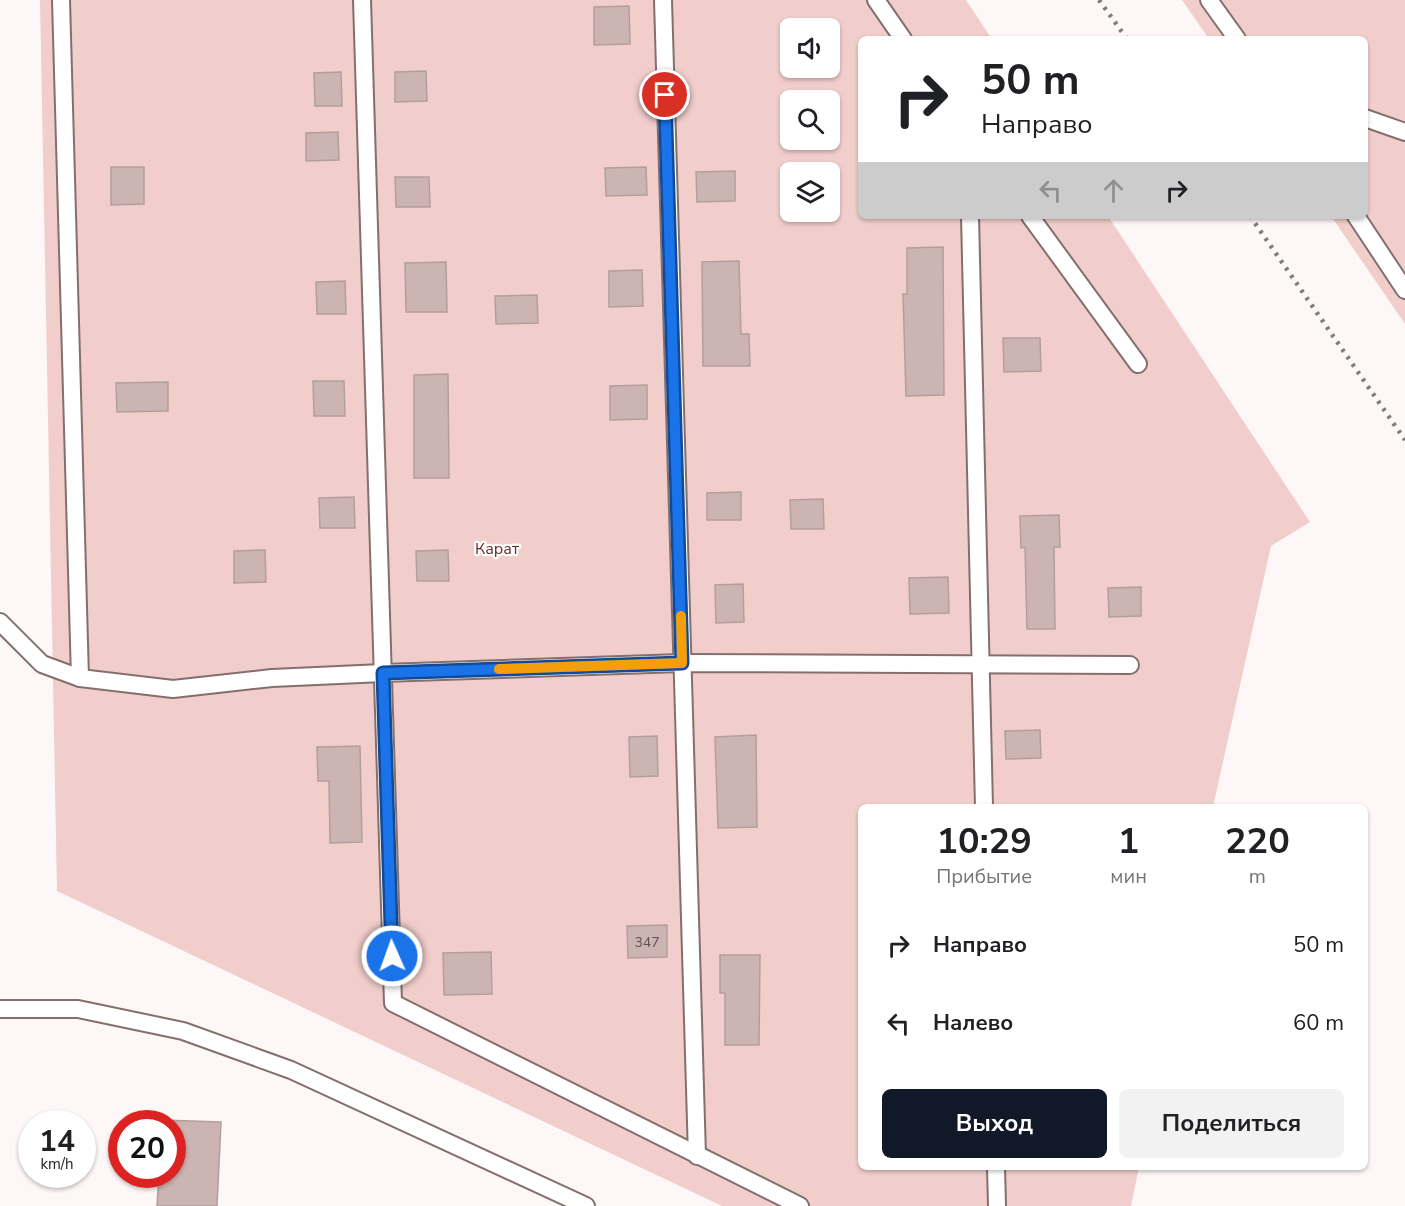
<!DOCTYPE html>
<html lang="ru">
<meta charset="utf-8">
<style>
:root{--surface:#fff;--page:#f2f2f2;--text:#202124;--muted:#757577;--accent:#111827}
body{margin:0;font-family:"Nunito Sans",sans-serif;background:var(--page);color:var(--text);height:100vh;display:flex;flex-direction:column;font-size:22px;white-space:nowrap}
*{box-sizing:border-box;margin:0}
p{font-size:20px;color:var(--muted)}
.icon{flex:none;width:33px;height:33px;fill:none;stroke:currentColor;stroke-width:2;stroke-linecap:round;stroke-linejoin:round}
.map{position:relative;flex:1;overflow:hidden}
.sheet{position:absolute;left:858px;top:804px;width:510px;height:366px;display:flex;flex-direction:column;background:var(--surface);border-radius:9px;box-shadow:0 2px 4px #0004}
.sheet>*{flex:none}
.top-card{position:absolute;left:858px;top:36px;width:510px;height:183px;border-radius:9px;box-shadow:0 2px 4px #0004;background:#fff;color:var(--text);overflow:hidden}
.controls{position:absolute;left:780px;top:18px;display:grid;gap:12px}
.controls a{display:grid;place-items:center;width:60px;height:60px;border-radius:9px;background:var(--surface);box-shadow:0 2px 4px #0004;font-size:30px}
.speed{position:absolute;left:18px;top:1110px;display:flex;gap:12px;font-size:30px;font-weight:700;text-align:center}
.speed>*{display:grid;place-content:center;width:78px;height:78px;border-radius:50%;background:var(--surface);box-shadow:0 2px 4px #0004;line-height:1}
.speed small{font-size:15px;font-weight:400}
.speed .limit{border:9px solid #d22;background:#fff;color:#111}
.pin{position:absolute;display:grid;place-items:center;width:51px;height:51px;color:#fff;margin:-26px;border:3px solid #fff;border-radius:50%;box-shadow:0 2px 6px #0007}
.me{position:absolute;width:66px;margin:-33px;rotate:358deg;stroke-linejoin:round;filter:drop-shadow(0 0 4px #0008)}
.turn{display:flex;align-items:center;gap:21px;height:126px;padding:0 24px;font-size:27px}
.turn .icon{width:78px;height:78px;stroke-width:2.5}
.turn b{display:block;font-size:42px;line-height:51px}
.lanes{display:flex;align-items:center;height:57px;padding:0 24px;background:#0003;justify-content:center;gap:30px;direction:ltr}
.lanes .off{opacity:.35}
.eta{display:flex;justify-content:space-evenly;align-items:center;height:102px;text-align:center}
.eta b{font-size:36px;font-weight:700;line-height:42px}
.cta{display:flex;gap:12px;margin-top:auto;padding:12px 24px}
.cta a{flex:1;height:69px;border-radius:9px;background:var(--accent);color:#fff;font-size:24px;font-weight:700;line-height:69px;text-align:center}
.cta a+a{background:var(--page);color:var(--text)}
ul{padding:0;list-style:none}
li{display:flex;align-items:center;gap:18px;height:78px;padding:0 24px}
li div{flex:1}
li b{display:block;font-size:22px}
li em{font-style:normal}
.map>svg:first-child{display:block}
.green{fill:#f1cecb;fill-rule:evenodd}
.building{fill:#cbb4b2;stroke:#b49e9c;stroke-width:1.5}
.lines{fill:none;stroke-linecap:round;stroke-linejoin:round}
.service-casing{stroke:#846f6d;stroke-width:20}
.service{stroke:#fff;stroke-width:16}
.rail{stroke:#837b7a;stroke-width:4.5;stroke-dasharray:3 6;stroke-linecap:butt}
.route-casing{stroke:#114b97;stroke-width:15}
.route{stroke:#1a73e8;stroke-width:10}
.slow{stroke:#f59e0b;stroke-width:10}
.labels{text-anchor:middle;stroke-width:4.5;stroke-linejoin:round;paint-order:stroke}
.number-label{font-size:14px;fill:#605251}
.park-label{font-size:16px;fill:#682b29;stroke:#fff}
</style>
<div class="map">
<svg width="1405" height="1206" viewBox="0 0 1405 1206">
<rect width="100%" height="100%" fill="#fdf8f7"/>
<g class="green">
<path d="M40 0H966L992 39H861V216H1108L1310 522 1271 546 1213 807H861V1167H1139L1131 1206H722L57 891ZM790 28H830V68H790ZM790 100H830V140H790ZM790 172H830V212H790Z"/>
<polygon points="1182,0 1405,0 1405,324 1331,216 1365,216 1365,39 1209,39"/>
</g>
<g class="building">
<polygon points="629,6 630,44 594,45 594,7"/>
<polygon points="426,71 427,101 395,102 395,72"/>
<polygon points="341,72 342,106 315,106 314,73"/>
<polygon points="338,132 339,160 306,161 306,133"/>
<polygon points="111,167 144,167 144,204 111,205"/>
<polygon points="646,167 647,195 606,196 605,168"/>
<polygon points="735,171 735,201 697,202 696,172"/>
<polygon points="395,177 429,177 430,207 396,207"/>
<polygon points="943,247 944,395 906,396 903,294 907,294 907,248"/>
<polygon points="739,261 741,334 749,334 750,366 703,366 702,262"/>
<polygon points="446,262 447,312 406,312 405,263"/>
<polygon points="642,270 643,306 609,307 609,271"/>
<polygon points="345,281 346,314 317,314 316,282"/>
<polygon points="537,295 538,323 496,324 495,296"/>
<polygon points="1003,338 1040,338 1041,371 1004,372"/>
<polygon points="448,374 449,478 414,478 414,375"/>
<polygon points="313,381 344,381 345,416 314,416"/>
<polygon points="168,382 168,411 117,412 116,383"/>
<polygon points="647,385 647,419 610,420 610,386"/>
<polygon points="741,492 741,520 707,520 707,493"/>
<polygon points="354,497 355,528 320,528 319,498"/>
<polygon points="823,499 824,529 791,529 790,500"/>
<polygon points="1059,515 1060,547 1054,547 1055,629 1027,629 1025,547 1021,548 1020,516"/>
<polygon points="265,550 266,582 234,583 234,551"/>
<polygon points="448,550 449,581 417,581 416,551"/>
<polygon points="948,577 949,613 910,614 909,578"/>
<polygon points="743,584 744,622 716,623 715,585"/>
<polygon points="1141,587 1141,616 1109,617 1108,588"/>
<polygon points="1040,730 1041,758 1006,759 1005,731"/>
<polygon points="756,735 757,827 718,828 715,737"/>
<polygon points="657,736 658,776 630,777 629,737"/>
<polygon points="360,746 362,842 330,843 329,781 318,781 317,747"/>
<polygon points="667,925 667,957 628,958 627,926"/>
<polygon points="491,952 492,994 444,995 443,953"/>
<polygon points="720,955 760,955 759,1045 725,1045 725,993 720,993"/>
<polygon points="161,1120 221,1122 217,1206 157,1206 159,1174 172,1174 172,1124 161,1124"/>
</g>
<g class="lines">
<defs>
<g id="service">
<polyline points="61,0 80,678"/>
<polyline points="362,0 393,1003 800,1206"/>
<polyline points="663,0 697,1156"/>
<polyline points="876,0 903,39"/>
<polyline points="1209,0 1237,39"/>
<polyline points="1365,118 1405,132"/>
<polyline points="970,216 984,807"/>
<polyline points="1030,216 1138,364"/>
<polyline points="1356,216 1405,290"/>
<polyline points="0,622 42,664 80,678 173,689 272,678 383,673 682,663 1130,665"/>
<polyline points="0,1009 78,1009 183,1031 291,1070 586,1206"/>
<polyline points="996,1167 997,1206"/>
</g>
</defs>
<use href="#service" class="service-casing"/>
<use href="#service" class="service"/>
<g class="rail">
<polyline points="1099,0 1127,39"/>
<polyline points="1250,216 1405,440"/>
</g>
</g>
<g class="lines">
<defs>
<polyline id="route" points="392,956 383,673 682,663 665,95"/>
</defs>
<use href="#route" class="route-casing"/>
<use href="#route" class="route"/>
<polyline class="slow" points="499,669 682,663 681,616"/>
</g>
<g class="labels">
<g class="number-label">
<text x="647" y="947">347</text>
</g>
<g class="park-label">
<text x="497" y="554">Карат</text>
</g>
</g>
</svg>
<div class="controls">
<a><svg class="icon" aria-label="sound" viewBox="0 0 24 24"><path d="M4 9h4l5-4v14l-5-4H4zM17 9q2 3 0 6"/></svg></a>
<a><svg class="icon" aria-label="search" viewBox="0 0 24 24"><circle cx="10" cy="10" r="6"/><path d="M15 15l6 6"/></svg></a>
<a><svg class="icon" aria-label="layers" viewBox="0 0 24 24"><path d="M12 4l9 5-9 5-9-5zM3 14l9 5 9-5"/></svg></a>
</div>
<div class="speed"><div>14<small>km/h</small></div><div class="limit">20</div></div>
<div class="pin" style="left:665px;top:95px;background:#d93025"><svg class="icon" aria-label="arrive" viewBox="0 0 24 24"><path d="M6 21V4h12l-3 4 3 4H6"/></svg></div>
<svg class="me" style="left:392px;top:956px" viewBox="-20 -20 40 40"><circle r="17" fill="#1a73e8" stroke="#fff" stroke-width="3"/><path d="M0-11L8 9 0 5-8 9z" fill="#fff"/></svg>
<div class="top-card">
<div class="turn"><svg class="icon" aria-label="right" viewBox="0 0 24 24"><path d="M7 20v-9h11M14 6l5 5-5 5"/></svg><div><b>50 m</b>Направо</div></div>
<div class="lanes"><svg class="icon off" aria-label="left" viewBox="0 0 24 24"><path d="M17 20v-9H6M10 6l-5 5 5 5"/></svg><svg class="icon off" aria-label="ahead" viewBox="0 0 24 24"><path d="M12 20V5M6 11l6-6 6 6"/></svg><svg class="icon" aria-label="right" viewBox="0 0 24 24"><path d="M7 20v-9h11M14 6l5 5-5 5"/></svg></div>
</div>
<section class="sheet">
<div class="eta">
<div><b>10:29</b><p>Прибытие</p></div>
<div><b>1</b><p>мин</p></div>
<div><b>220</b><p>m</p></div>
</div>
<ul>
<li><svg class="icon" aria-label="right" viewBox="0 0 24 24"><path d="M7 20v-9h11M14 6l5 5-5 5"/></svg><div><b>Направо</b></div><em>50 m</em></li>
<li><svg class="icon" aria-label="left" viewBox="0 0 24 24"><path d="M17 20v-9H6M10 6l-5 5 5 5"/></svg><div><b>Налево</b></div><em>60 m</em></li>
</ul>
<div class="cta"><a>Выход</a><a>Поделиться</a></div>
</section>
</div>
